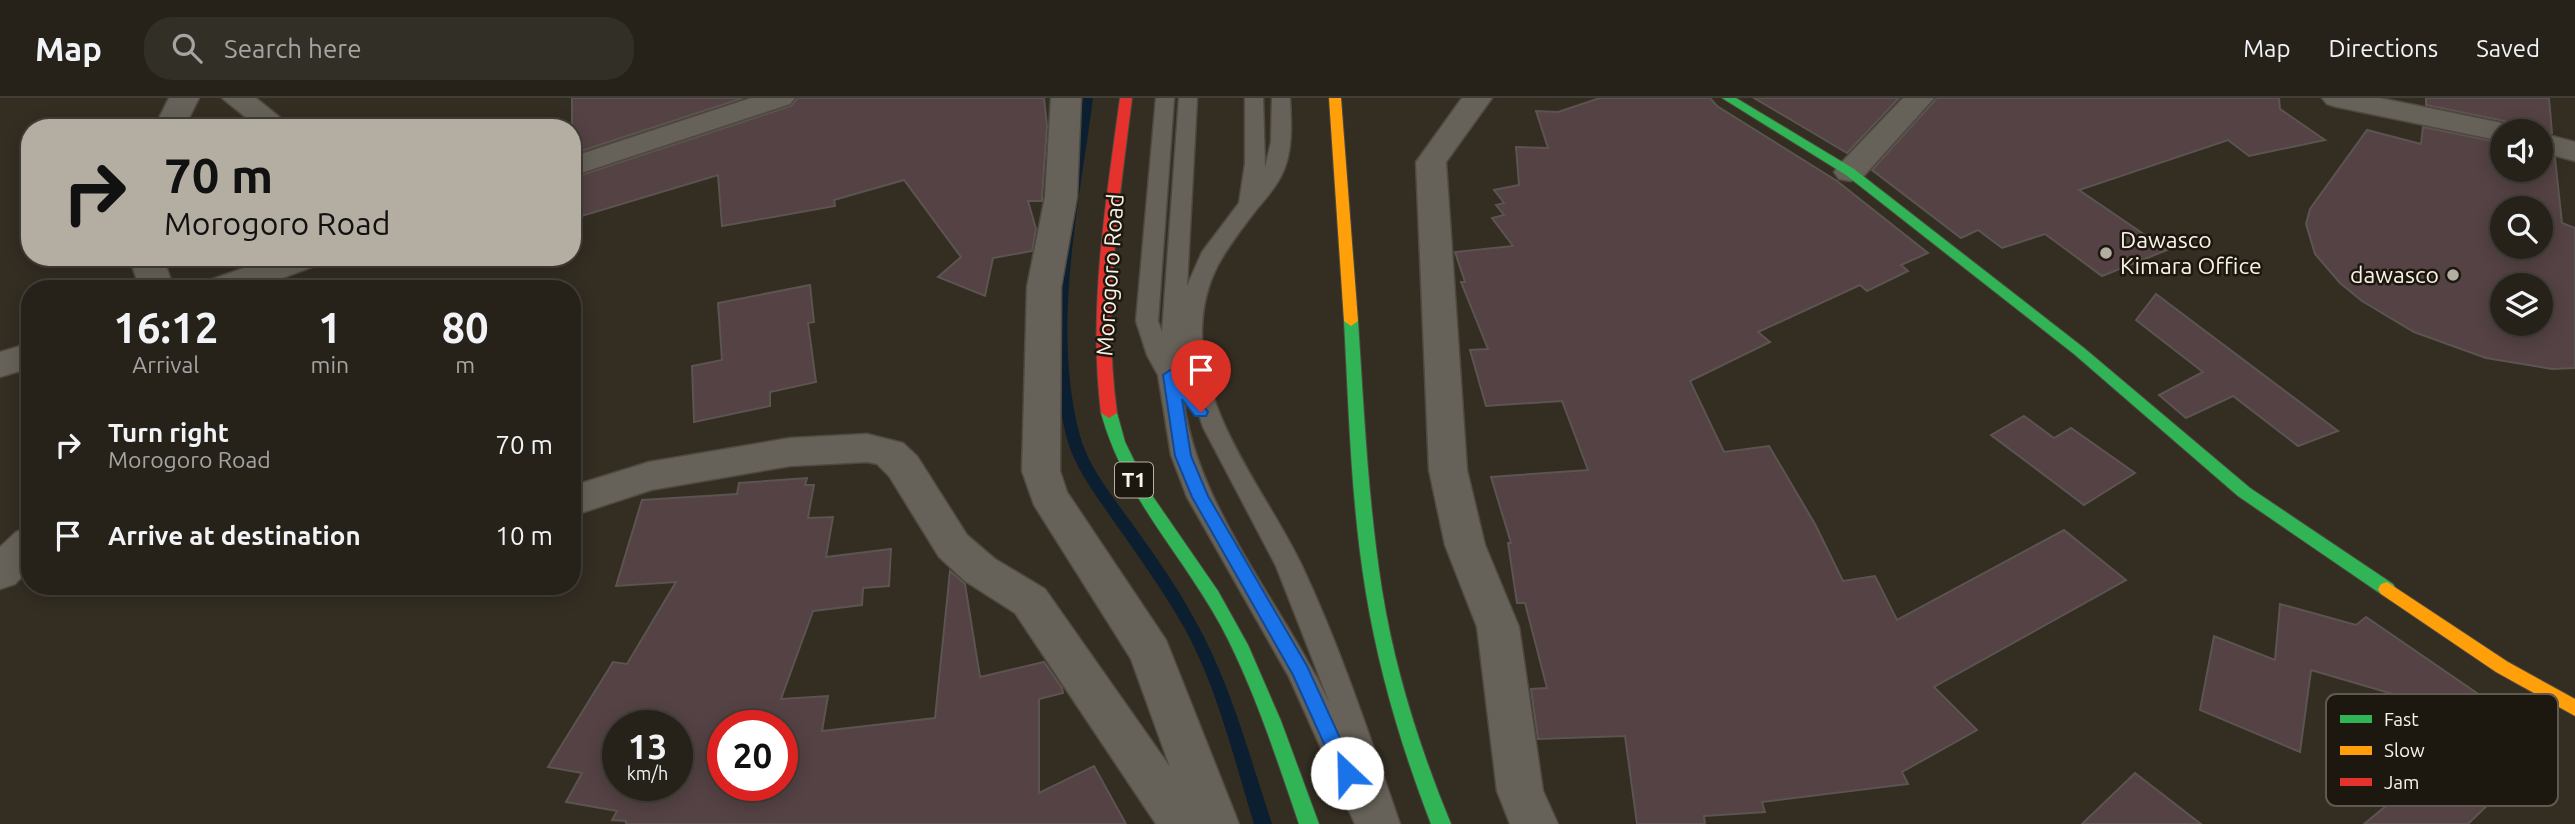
<!DOCTYPE html>
<style>
:root{--surface:#26221a;--page:#322f27;--text:#f1f3f6;--muted:#a4a4a2;--line:#423f39}
body{margin:0;font-family:Ubuntu,sans-serif;background:var(--page);color:var(--text);height:100vh;display:flex;flex-direction:column;font-size:26px;white-space:nowrap}
*{box-sizing:border-box;margin:0}
p{font-size:23px;color:var(--muted)}
.icon{flex:none;width:38px;height:38px;fill:none;stroke:currentColor;stroke-width:2;stroke-linecap:round;stroke-linejoin:round}
.map{position:relative;flex:1;overflow:hidden}
.side{position:absolute;left:21px;top:182px;width:560px;height:315px;display:flex;flex-direction:column;background:var(--surface);border-radius:28px;box-shadow:0 4px 18px #0003,0 0 0 2px var(--line)}
.side>*{flex:none}
.top-card{position:absolute;left:21px;top:21px;width:560px;height:147px;border-radius:28px;box-shadow:0 4px 18px #0003,0 0 0 2px var(--line);background:#b4ada1;color:#111;overflow:hidden}
.tools{position:absolute;left:2490px;top:21px;display:grid;gap:14px}
.tools a{display:grid;place-items:center;width:63px;height:63px;border-radius:50%;background:var(--surface);box-shadow:0 4px 18px #0003,0 0 0 2px var(--line);font-size:35px}
.speed{position:absolute;left:602px;top:612px;display:flex;gap:14px;font-size:35px;font-weight:700;text-align:center}
.speed>*{display:grid;place-content:center;width:91px;height:91px;border-radius:50%;background:var(--surface);box-shadow:0 4px 18px #0003,0 0 0 2px var(--line);line-height:1}
.speed small{font-size:18px;font-weight:400}
.speed .limit{border:10px solid #d22;background:#fff;color:#111}
.pin{position:absolute;display:grid;place-items:center;width:60px;height:60px;color:#fff;margin:-72px -30px;border-radius:50% 50% 50% 0;rotate:-45deg;box-shadow:0 0 7px #0007}
.pin .icon{rotate:45deg}
.me{position:absolute;width:77px;margin:-38px;rotate:336deg;stroke-linejoin:round;filter:drop-shadow(0 0 5px #0008)}
.turn{display:flex;align-items:center;gap:24px;height:147px;padding:0 28px;font-size:32px}
.turn .icon{width:91px;height:91px;stroke-width:2.5}
.turn b{display:block;font-size:49px;line-height:60px}
.eta{display:flex;justify-content:space-evenly;align-items:center;height:119px;text-align:center}
.eta b{font-size:42px;font-weight:700;line-height:49px}
ul{padding:0;list-style:none}
li{display:flex;align-items:center;gap:21px;height:91px;padding:0 28px}
li div{flex:1}
li b{display:block;font-size:26px}
li em{font-style:normal}
header{display:flex;align-items:center;gap:42px;box-sizing:border-box;height:98px;padding:0 35px;background:var(--surface);border-bottom:2px solid var(--line)}
header strong{font-size:33px}
nav{display:flex;gap:38px;margin-inline-start:auto;font-size:24px}
.search{width:490px;height:63px;background:var(--page);display:flex;align-items:center;gap:18px;box-sizing:border-box;padding:0 24px;border-radius:28px;color:var(--muted);font-size:26px}
.map>svg:first-child{display:block}
.lines{fill:none;stroke-linecap:round;stroke-linejoin:round}
.stream{fill:#0b1f31;fill-rule:evenodd}
.building{fill:#544244;stroke:#5c5451;stroke-width:2;fill-rule:evenodd}
.lane-casing{stroke:#4f4940;stroke-width:3}
.street-casing{stroke:#4f4940;stroke-width:3}
.fast-casing{stroke:#4f4940;stroke-width:2}
.slow-casing{stroke:#4f4940;stroke-width:2}
.jam-casing{stroke:#4f4940;stroke-width:2}
.lane{fill:#676259;fill-rule:evenodd}
.street{fill:#676259;fill-rule:evenodd}
.fast{fill:#30b455;fill-rule:evenodd}
.slow{fill:#ff9f0a;fill-rule:evenodd}
.jam{fill:#e5322d;fill-rule:evenodd}
.route{fill:#1a73e8;stroke:#114b97;stroke-width:2}
.poi-dot{fill:#b4ada1;stroke:#1d180f;stroke-width:2.5}
.labels{text-anchor:middle;stroke-width:5;stroke-linejoin:round;paint-order:stroke}
.shield{fill:#1d180f;stroke:#b7b1a6;stroke-width:2}
.shield-label{font-size:21px;font-weight:bold;fill:#f9f2e6}
.poi-label{font-size:23px;fill:#f9f2e6;stroke:#1d180f;text-anchor:start}
.street-label{font-size:23px;fill:#f9f2e6;stroke:#1d180f}
.key{fill:#1d180f;stroke:#5f5950;stroke-width:2}
.key-label{font-size:19px;fill:#f9f2e6}
</style>
<header>
<strong>Map</strong>
<div class="search"><svg class="icon" aria-label="search" viewBox="0 0 24 24"><circle cx="10" cy="10" r="6"/><path d="M15 15l6 6"/></svg>Search here</div>
<nav><a>Map</a><a>Directions</a><a>Saved</a></nav>
</header>
<div class="map">
<svg width="2575" height="726" viewBox="0 0 2575 726">
<rect width="100%" height="100%" fill="#332d22"/>
<g class="lines">
<path class="stream" d="M1083 0H1093C1079 109 1051 229 1080 338 1088 367 1108 392 1125 416 1150 450 1175 485 1195 522 1231 586 1249 657 1272 726H1254C1234 661 1218 592 1185 531 1164 494 1139 459 1115 425 1096 397 1074 370 1066 337 1039 228 1068 109 1083 0Z"/>
</g>
<g class="building">
<polygon points="572,0 743,0 572,56"/>
<polygon points="798,0 1044,0 1047,28 1042,99 1042,103 1028,103 1036,131 1032,153 993,160 985,198 938,179 961,159 904,82 834,102 835,108 722,128 718,77 572,121 572,80 791,8"/>
<polygon points="1600,0 1710,0 1717,8 1837,83 1928,155 1901,167 1908,173 1867,193 1860,187 1758,234 1770,244 1690,283 1724,354 1769,348 1815,426 1843,483 1875,478 1897,522 2064,432 2126,482 1934,589 1977,632 1902,674 1908,686 1762,704 1765,714 1704,718 1705,726 1637,726 1625,638 1538,641 1531,591 1547,590 1525,505 1517,505 1508,445 1511,445 1491,379 1588,372 1562,303 1486,308 1470,252 1488,251 1461,184 1465,184 1455,154 1513,148 1492,120 1504,117 1496,107 1504,105 1494,92 1519,87 1516,49 1548,50 1536,13 1558,14"/>
<polygon points="1754,0 1899,0 1847,55"/>
<polygon points="1937,0 2279,0 2280,11 2325,42 2249,58 2228,42 2079,92 2167,152 2102,178 2045,136 2002,150 1978,132 1961,140 1872,72"/>
<polygon points="2426,0 2549,0 2552,35 2520,33 2514,25 2426,7"/>
<path d="M2423 29 2502 45V72H2541V57L2555 60 2562 125 2575 130V270L2552 271 2486 260 2414 234 2362 203 2340 185 2315 156 2306 126 2310 111 2367 32 2421 46ZM2502 110H2541V149H2502ZM2502 187H2541V226H2502Z"/>
<polygon points="810,187 814,224 808,225 816,284 770,294 770,308 694,324 692,268 722,262 718,205"/>
<polygon points="2156,196 2338,333 2298,348 2233,298 2186,320 2159,297 2203,274 2136,222"/>
<polygon points="2024,318 2054,340 2071,330 2135,375 2084,407 1991,337"/>
<path d="M807 380 805 387H814L808 420 833 419 826 459 891 451 889 488 863 490 862 507 813 513 781 601 828 598 822 633 935 620 950 473 965 486 980 579 1044 564 1062 590 1063 595 1039 601V695L1094 668 1126 726H626V723L612 722 617 713 566 704 582 675 548 669 613 564 627 566 676 484 616 488 642 402 737 396 739 385ZM618 628H677V688H618ZM723 628H782V688H723Z"/>
<polygon points="2280,506 2356,527 2366,519 2551,646 2468,726 2364,726 2414,685 2362,647 2420,604 2311,572 2300,654 2200,612 2214,538 2275,562"/>
<polygon points="2135,675 2201,726 2082,726"/>
</g>
<g class="lines">
<defs>
<path id="lane" d="M1156 0H1174L1158 223 1162 234 1179 0H1197L1187 188 1202 154 1239 105 1245 66V0H1263L1265 70 1271 44 1272 0H1290C1291 23 1293 47 1285 69 1279 86 1267 99 1256 112 1226 152 1204 177 1202 230 1200 318 1266 393 1302 468 1341 551 1370 639 1400 726H1355L1289 579 1187 399 1171 357 1158 277 1147 257 1136 223ZM1182 263 1203 329 1276 468 1330 606C1280 499 1175 385 1182 263Z"/>
<g id="street">
<polygon points="169,0 199,0 184,30 154,30"/>
<polygon points="222,0 256,0 293,30 259,30"/>
<polygon points="751,0 795,0 790,6 572,78 572,59"/>
<polygon points="1051,0 1081,0 1077,99 1061,189 1060,373 1067,394 1166,542 1239,726 1156,726 1015,515 965,483 939,459 889,378 877,366 867,364 790,368 651,392 572,418 572,388 649,364 790,340 867,336 903,345 917,358 967,437 995,461 1045,491 1170,669 1131,561 1034,407 1022,373 1027,189 1045,99"/>
<polygon points="1462,0 1492,0 1446,64 1467,372 1485,447 1519,529 1543,693 1558,726 1510,726 1497,693 1477,529 1445,447 1429,372 1416,64"/>
<polygon points="1903,0 1934,0 1861,81 1850,83 1839,81 1834,74 1839,67"/>
<polygon points="2322,0 2380,0 2502,25 2513,28 2517,33 2502,33 2502,43 2337,9 2327,6"/>
<polygon points="2541,35 2575,44 2575,63 2541,54"/>
<polygon points="129,159 163,159 174,191 140,191"/>
<polygon points="275,159 324,159 320,166 253,191 202,191 207,183"/>
<polygon points="30,245 30,270 0,279 0,254"/>
<polygon points="30,429 30,471 15,486 0,491 0,449 16,434"/>
</g>
<g id="fast">
<polygon points="1722,0 1736,0 1854,71 2084,250 2250,390 2393,486 2396,491 2393,496 2387,498 2381,496 2238,398 2074,256 1846,77"/>
<path d="M1351 218 1358 223C1364 313 1368 403 1382 492 1395 573 1420 651 1451 726H1431C1402 651 1379 574 1366 495 1351 405 1349 314 1344 223Z"/>
<path d="M1109 310 1117 315 1125 344 1149 393 1218 493 1248 547 1281 623 1319 726H1299C1276 659 1254 590 1221 528 1180 453 1125 401 1101 315Z"/>
</g>
<g id="slow">
<polygon points="1329,0 1341,0 1358,223 1351,228 1344,223"/>
<polygon points="2387,484 2508,564 2575,601 2575,618 2496,574 2381,496 2378,491 2381,486"/>
</g>
<path id="jam" d="M1120 0H1132C1119 106 1102 209 1117 315L1109 320 1101 315C1088 208 1106 106 1120 0Z"/>
</defs>
<use href="#lane" class="lane-casing"/>
<use href="#street" class="street-casing"/>
<use href="#fast" class="fast-casing"/>
<use href="#slow" class="slow-casing"/>
<use href="#jam" class="jam-casing"/>
<use href="#lane" class="lane"/>
<use href="#street" class="street"/>
<use href="#fast" class="fast"/>
<use href="#slow" class="slow"/>
<use href="#jam" class="jam"/>
</g>
<polygon class="route" points="1170,272 1176,274 1208,314 1206,318 1195,318 1182,301 1191,358 1208,398 1307,568 1356,675 1354,681 1347,684 1340,681 1293,577 1192,399 1175,358 1163,277"/>
<g class="poi-dot">
<circle cx="2106" cy="155" r="7"/>
<circle cx="2453" cy="177" r="7"/>
</g>
<g class="labels">
<rect class="shield" x="1115" y="364.5" width="38" height="35" rx="5"/>
<g class="shield-label">
<text x="1134" y="389">T1</text>
</g>
<g class="poi-label">
<text x="2120" y="150">Dawasco<tspan x="2120" dy="26">Kimara Office</tspan></text>
<text x="2439" y="185" text-anchor="end">dawasco</text>
</g>
<g class="street-label">
<text transform="translate(1110 177) rotate(-86)" y="8">Morogoro Road</text>
</g>
</g>
<rect x="2326" y="596" width="232" height="112" rx="10" class="key"/>
<rect x="2340" y="617" width="32" height="8" fill="#30b455"/>
<rect x="2340" y="648" width="32" height="9" fill="#ff9f0a"/>
<rect x="2340" y="680" width="32" height="8" fill="#e5322d"/>
<g class="key-label">
<text x="2384" y="628">Fast</text>
<text x="2384" y="659">Slow</text>
<text x="2384" y="691">Jam</text>
</g>
</svg>
<div class="tools">
<a><svg class="icon" aria-label="sound" viewBox="0 0 24 24"><path d="M4 9h4l5-4v14l-5-4H4zM17 9q2 3 0 6"/></svg></a>
<a><svg class="icon" aria-label="search" viewBox="0 0 24 24"><circle cx="10" cy="10" r="6"/><path d="M15 15l6 6"/></svg></a>
<a><svg class="icon" aria-label="layers" viewBox="0 0 24 24"><path d="M12 4l9 5-9 5-9-5zM3 14l9 5 9-5"/></svg></a>
</div>
<div class="speed"><div>13<small>km/h</small></div><div class="limit">20</div></div>
<div class="pin" style="left:1201px;top:314px;background:#d93025"><svg class="icon" aria-label="arrive" viewBox="0 0 24 24"><path d="M6 21V4h12l-3 4 3 4H6"/></svg></div>
<svg class="me" style="left:1347px;top:675px" viewBox="-20 -20 40 40"><circle r="19" fill="#fff"/><path d="M0-13L10 11 0 6-10 11z" fill="#1a73e8"/></svg>
<div class="top-card">
<div class="turn"><svg class="icon" aria-label="right" viewBox="0 0 24 24"><path d="M7 20v-9h11M14 6l5 5-5 5"/></svg><div><b>70 m</b>Morogoro Road</div></div>
</div>
<section class="side">
<div class="eta">
<div><b>16:12</b><p>Arrival</p></div>
<div><b>1</b><p>min</p></div>
<div><b>80</b><p>m</p></div>
</div>
<ul>
<li><svg class="icon" aria-label="right" viewBox="0 0 24 24"><path d="M7 20v-9h11M14 6l5 5-5 5"/></svg><div><b>Turn right</b><p>Morogoro Road</p></div><em>70 m</em></li>
<li><svg class="icon" aria-label="arrive" viewBox="0 0 24 24"><path d="M6 21V4h12l-3 4 3 4H6"/></svg><div><b>Arrive at destination</b></div><em>10 m</em></li>
</ul>
</section>
</div>
